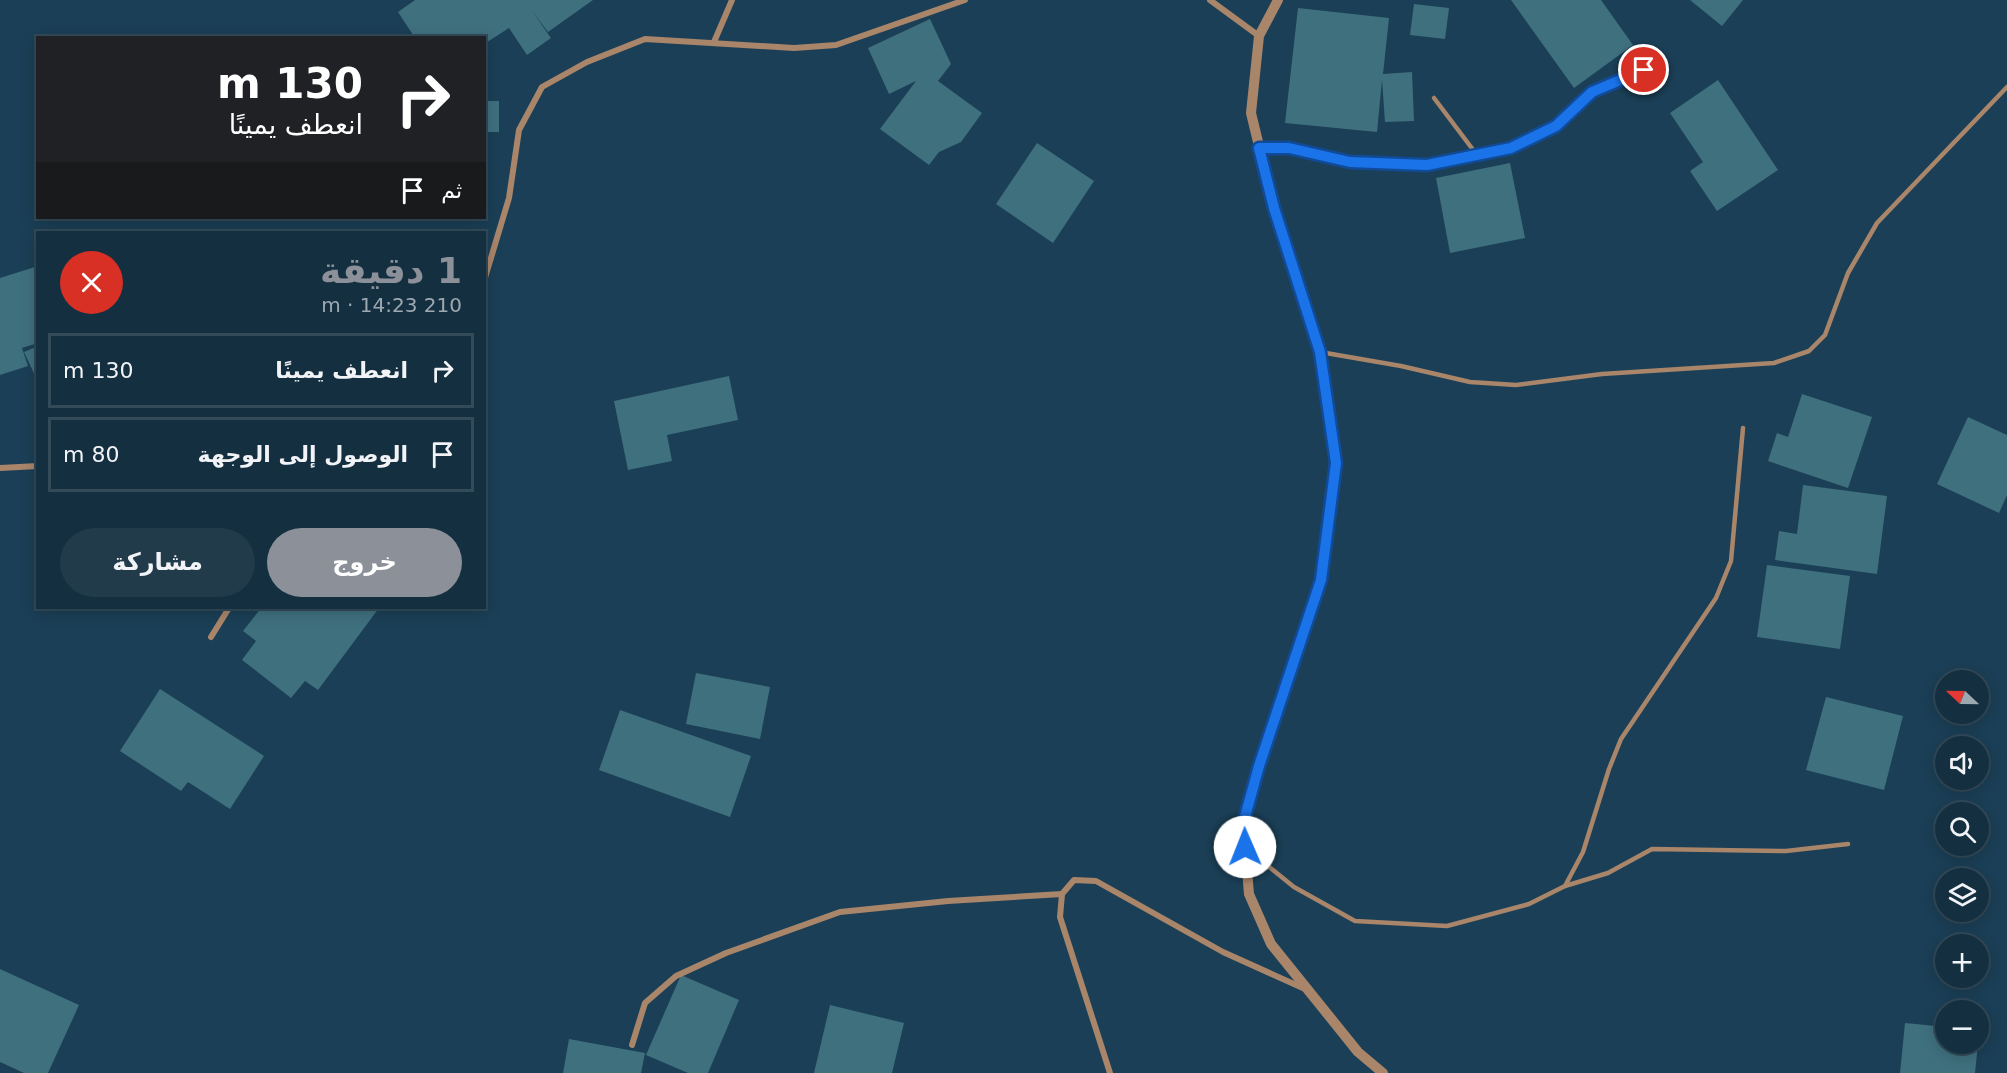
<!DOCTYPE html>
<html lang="ar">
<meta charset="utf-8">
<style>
:root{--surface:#142f40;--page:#213b4b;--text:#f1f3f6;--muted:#9da9b1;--line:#334a59;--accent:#8c9099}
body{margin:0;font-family:"DejaVu Sans",Vazirmatn,sans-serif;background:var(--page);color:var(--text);direction:rtl;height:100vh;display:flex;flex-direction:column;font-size:22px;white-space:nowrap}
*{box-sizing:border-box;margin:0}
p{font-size:20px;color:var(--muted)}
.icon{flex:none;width:33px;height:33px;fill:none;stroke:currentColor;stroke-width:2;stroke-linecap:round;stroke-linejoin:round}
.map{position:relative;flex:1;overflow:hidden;direction:ltr}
.side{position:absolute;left:36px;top:231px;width:450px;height:378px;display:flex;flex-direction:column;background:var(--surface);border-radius:0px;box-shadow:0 3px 15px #0003,0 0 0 2px var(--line);direction:rtl}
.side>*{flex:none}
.banner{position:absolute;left:36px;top:36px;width:450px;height:183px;border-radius:0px;box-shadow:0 3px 15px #0003,0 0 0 2px var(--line);direction:rtl;background:#202124;color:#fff;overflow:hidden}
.needle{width:39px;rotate:292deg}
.controls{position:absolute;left:1935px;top:670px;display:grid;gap:12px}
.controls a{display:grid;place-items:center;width:54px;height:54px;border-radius:50%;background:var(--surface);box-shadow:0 3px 15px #0003,0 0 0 2px var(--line);font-size:30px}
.pin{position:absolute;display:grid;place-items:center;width:51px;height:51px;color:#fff;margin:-26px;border:3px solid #fff;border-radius:50%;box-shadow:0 2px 6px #0007}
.me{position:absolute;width:66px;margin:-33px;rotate:359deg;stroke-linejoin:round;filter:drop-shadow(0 0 4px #0008)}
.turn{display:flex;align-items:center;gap:21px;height:126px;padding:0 24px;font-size:27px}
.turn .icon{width:78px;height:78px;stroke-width:2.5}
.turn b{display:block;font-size:42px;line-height:51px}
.then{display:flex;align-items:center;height:57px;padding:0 24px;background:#0003;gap:12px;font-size:22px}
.round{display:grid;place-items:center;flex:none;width:63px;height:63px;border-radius:32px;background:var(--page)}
.head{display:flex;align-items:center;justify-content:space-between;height:102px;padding:0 24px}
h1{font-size:36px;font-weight:700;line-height:45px;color:var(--accent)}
.button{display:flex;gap:12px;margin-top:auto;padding:12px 24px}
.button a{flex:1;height:69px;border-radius:36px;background:var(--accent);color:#fff;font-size:24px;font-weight:700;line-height:69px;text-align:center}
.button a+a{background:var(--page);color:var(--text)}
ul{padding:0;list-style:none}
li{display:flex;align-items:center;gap:18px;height:75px;margin:0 12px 9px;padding:0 12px;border:3px solid var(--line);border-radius:0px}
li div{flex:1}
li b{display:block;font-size:22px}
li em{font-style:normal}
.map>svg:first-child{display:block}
.building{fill:#3f707e}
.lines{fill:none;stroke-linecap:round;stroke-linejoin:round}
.service{stroke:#a9856a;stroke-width:4.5}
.minor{stroke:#a9856a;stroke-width:6}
.tertiary{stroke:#a9856a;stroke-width:10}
.route-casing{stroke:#114b97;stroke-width:15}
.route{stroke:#1a73e8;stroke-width:10}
</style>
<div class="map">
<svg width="2007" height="1073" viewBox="0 0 2007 1073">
<rect width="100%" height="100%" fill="#1b3f56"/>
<g class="building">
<polygon points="415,0 593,0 548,32 532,11 551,38 527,55 509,28 484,44 484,38 415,38 398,12"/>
<polygon points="1511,0 1601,0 1633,45 1574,88"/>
<polygon points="1690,0 1743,0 1722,26"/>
<polygon points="1414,4 1449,8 1445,39 1410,35"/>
<polygon points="1298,8 1389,18 1383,74 1412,72 1414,121 1385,122 1382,80 1377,132 1285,123"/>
<polygon points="930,19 951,64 938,81 982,113 961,142 939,152 929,165 880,129 916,81 889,94 868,48"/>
<polygon points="1718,80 1778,170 1717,211 1690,171 1703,162 1670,113"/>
<rect x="484" y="101" width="15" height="31"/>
<polygon points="1037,143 1094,181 1053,243 996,204"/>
<polygon points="1510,163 1525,238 1450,253 1436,178"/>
<polygon points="38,266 38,343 22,348 28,366 0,375 0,278"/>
<polygon points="38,346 38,382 24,352"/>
<polygon points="729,376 738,420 667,435 672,461 628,470 614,401"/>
<polygon points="1802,394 1872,417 1848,488 1768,461 1777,433 1788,437"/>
<polygon points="1968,417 2007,435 2007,495 1999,513 1937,484"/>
<polygon points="1803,485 1887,496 1877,574 1775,560 1779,531 1797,534"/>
<polygon points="1767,565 1850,576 1840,649 1757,637"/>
<polygon points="261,608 379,608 318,690 305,681 291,698 242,660 256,641 243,631"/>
<polygon points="696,673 770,687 760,739 686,724"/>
<polygon points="160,689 264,756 230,809 188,782 181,791 120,751"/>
<polygon points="1826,697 1903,716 1884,790 1806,770"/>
<polygon points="620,710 751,756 730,817 599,770"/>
<polygon points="0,969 79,1005 48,1073 24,1073 0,1062"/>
<polygon points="681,975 739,1000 708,1073 688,1073 646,1055"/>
<polygon points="830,1005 904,1023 892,1073 814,1073"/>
<polygon points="1905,1023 1946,1027 1946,1044 1978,1044 1975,1073 1900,1073"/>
<polygon points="569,1039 645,1053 641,1073 563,1073"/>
</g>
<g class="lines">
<g class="service">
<polyline points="1434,98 1477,155"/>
<polyline points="1259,148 1289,148 1350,162 1427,165 1511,148 1556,126 1591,92 1644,70"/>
<polyline points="1320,352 1401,366 1470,382 1516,385 1602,374 1774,363 1809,351 1825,335 1848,273 1877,223 2007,87"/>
<polyline points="1247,849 1294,887 1355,921 1447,926 1529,904 1565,886 1583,852 1609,769 1621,739 1716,598 1731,561 1743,428"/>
<polyline points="1565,886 1608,873 1652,849 1786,851 1848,844"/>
</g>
<g class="minor">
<polyline points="1210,0 1259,36"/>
<polyline points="714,42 732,0"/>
<polyline points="484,281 509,198 519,130 542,87 587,62 645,39 794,48 836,45 965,0"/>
<polyline points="0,468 38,466"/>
<polyline points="211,637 229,608"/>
<polyline points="632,1045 645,1003 676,976 726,953 840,912 948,901 1062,894"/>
<polyline points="1110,1073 1060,917 1062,894 1074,880 1096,881 1223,952 1305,989"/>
</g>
<polyline class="tertiary" points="1278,0 1259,36 1251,113 1274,208 1320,352 1336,463 1321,580 1264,747 1243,824 1249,894 1271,944 1358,1052 1383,1073"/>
</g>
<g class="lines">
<defs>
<polyline id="route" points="1245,847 1243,824 1259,766 1321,580 1336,463 1320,352 1274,208 1259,148 1289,148 1350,162 1427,165 1511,148 1556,126 1592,92 1644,70"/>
</defs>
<use href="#route" class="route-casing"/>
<use href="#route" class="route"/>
</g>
</svg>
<div class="controls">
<a><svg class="needle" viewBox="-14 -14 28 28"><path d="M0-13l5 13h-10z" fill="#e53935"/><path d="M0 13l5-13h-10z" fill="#9da9b1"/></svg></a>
<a><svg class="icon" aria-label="sound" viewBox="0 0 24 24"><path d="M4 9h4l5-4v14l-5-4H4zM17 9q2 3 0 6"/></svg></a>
<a><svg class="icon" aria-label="search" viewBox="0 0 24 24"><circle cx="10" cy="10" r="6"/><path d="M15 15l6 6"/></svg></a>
<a><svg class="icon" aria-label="layers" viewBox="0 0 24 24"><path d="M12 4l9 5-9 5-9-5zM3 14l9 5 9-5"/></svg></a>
<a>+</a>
<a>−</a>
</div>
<div class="pin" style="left:1644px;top:70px;background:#d93025"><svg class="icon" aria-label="arrive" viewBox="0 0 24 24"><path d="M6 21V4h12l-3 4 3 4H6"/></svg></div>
<svg class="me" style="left:1245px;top:847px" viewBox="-20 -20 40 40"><circle r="19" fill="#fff"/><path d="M0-13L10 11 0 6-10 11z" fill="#1a73e8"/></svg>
<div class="banner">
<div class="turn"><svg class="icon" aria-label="right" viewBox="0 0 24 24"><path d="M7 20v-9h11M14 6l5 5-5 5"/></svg><div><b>130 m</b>انعطف يمينًا</div></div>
<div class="then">ثم<svg class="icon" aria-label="arrive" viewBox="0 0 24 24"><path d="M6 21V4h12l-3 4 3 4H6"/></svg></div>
</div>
<section class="side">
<div class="head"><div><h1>1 دقيقة</h1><p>210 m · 14:23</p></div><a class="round" style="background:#d93025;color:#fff"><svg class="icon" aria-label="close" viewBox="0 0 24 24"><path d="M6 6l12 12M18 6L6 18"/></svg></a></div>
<ul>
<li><svg class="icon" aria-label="right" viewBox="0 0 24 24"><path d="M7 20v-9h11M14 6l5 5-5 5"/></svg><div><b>انعطف يمينًا</b></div><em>130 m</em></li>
<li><svg class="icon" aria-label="arrive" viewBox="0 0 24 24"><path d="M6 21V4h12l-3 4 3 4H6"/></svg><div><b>الوصول إلى الوجهة</b></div><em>80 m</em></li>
</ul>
<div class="button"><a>خروج</a><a>مشاركة</a></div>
</section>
</div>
